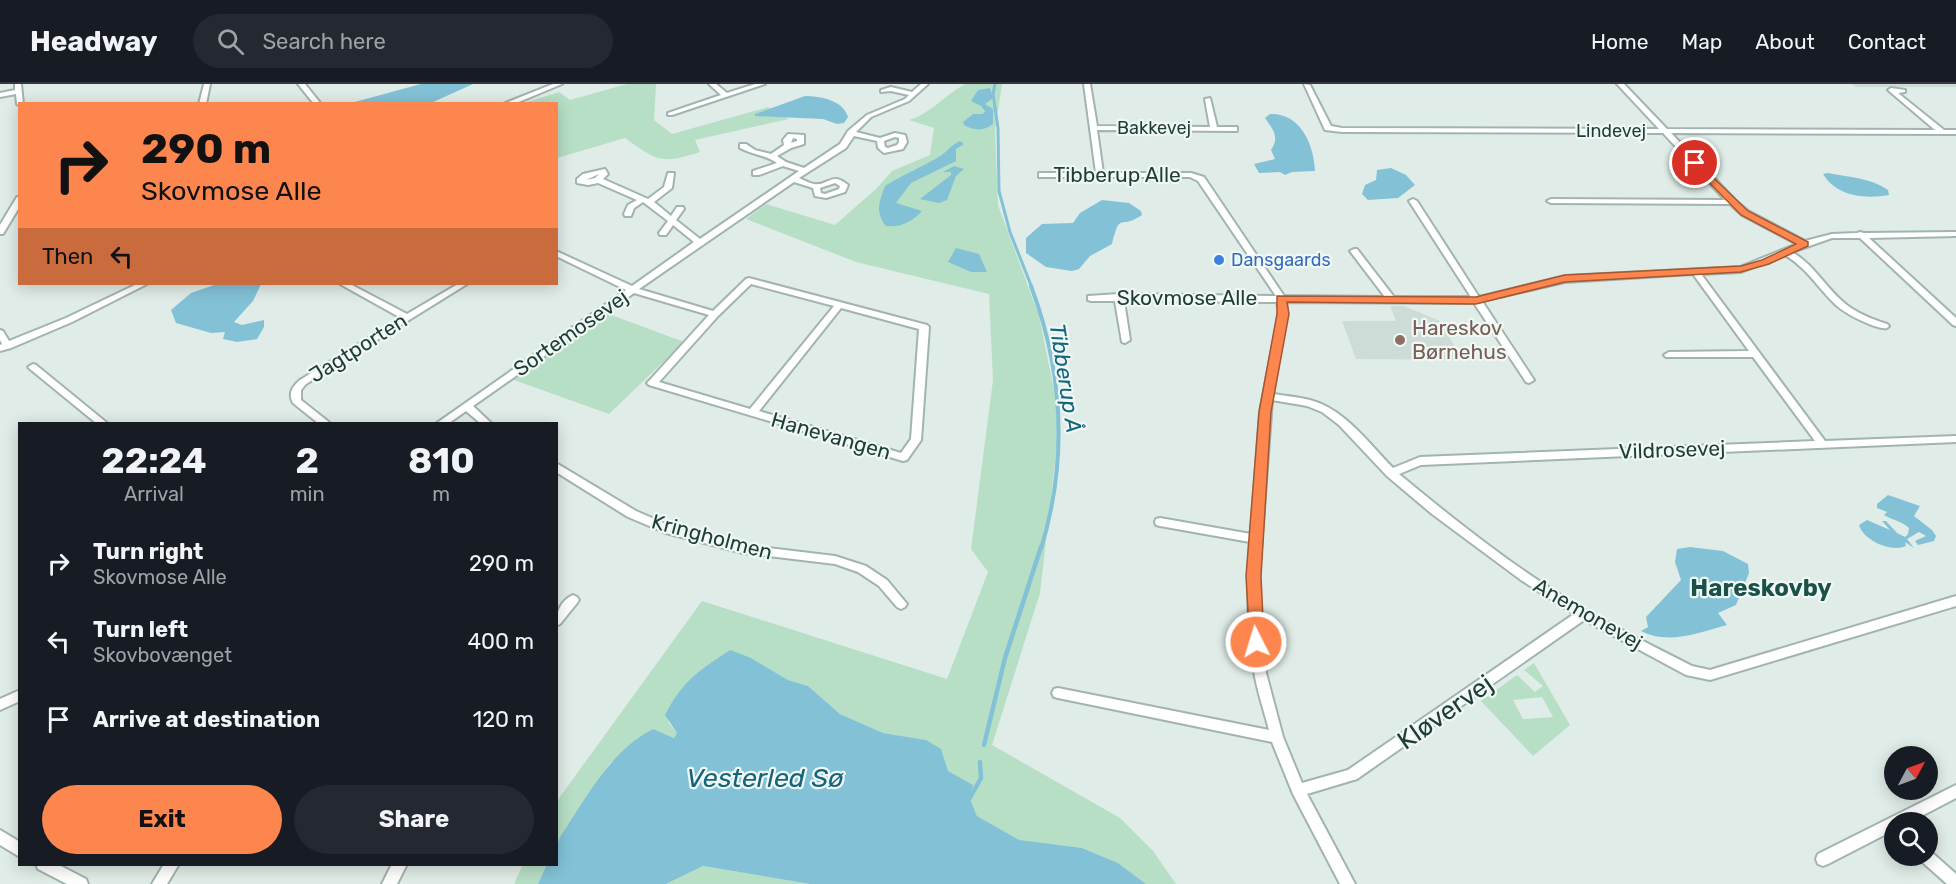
<!DOCTYPE html>
<meta charset="utf-8">
<style>
:root{--surface:#171b24;--page:#242831;--text:#f1f3f6;--muted:#9ea1a6;--line:#363941;--accent:#fc864d}
body{margin:0;font-family:Rubik,sans-serif;background:var(--page);color:var(--text);height:100vh;display:flex;flex-direction:column;font-size:22px;white-space:nowrap}
*{box-sizing:border-box;margin:0}
p{font-size:20px;color:var(--muted)}
.icon{flex:none;width:33px;height:33px;fill:none;stroke:currentColor;stroke-width:2;stroke-linecap:round;stroke-linejoin:round}
.map{position:relative;flex:1;overflow:hidden}
.sheet{position:absolute;left:18px;top:338px;width:540px;height:444px;display:flex;flex-direction:column;background:var(--surface);border-radius:0px;box-shadow:0 3px 15px #0003}
.sheet>*{flex:none}
.guide{position:absolute;left:18px;top:18px;width:540px;height:183px;border-radius:0px;box-shadow:0 3px 15px #0003;background:#fc864d;color:#111;overflow:hidden}
.needle{width:39px;rotate:49deg}
.controls{position:absolute;left:1884px;top:662px;display:grid;gap:12px}
.controls a{display:grid;place-items:center;width:54px;height:54px;border-radius:50%;background:var(--surface);box-shadow:0 3px 15px #0003;font-size:30px}
.pin{position:absolute;display:grid;place-items:center;width:51px;height:51px;color:#fff;margin:-26px;border:3px solid #fff;border-radius:50%;box-shadow:0 2px 6px #0007}
.me{position:absolute;width:66px;margin:-33px;rotate:355deg;stroke-linejoin:round;filter:drop-shadow(0 0 4px #0008)}
.turn{display:flex;align-items:center;gap:21px;height:126px;padding:0 24px;font-size:27px}
.turn .icon{width:78px;height:78px;stroke-width:2.5}
.turn b{display:block;font-size:42px;line-height:51px}
.then{display:flex;align-items:center;height:57px;padding:0 24px;background:#0003;gap:12px;font-size:22px}
.eta{display:flex;justify-content:space-evenly;align-items:center;height:102px;text-align:center}
.eta b{font-size:36px;font-weight:700;line-height:42px}
.primary-button{display:flex;gap:12px;margin-top:auto;padding:12px 24px}
.primary-button a{flex:1;height:69px;border-radius:36px;background:var(--accent);color:#111;font-size:24px;font-weight:700;line-height:69px;text-align:center}
.primary-button a+a{background:var(--page);color:var(--text)}
ul{padding:0;list-style:none}
li{display:flex;align-items:center;gap:18px;height:78px;padding:0 24px}
li div{flex:1}
li b{display:block;font-size:22px}
li em{font-style:normal}
header{display:flex;align-items:center;gap:36px;box-sizing:border-box;height:84px;padding:0 30px;background:var(--surface);border-bottom:2px solid var(--line)}
header strong{font-size:28px}
nav{display:flex;gap:33px;margin-inline-start:auto;font-size:21px}
.search{width:420px;height:54px;background:var(--page);display:flex;align-items:center;gap:15px;box-sizing:border-box;padding:0 21px;border-radius:33px;color:var(--muted);font-size:22px}
.map>svg:first-child{display:block}
.built{fill:#cedcd7}
.green{fill:#b7dfc5;fill-rule:evenodd}
.water{fill:#83c2d6}
.lines{fill:none;stroke-linecap:round;stroke-linejoin:round}
.stream-far2{stroke:#83c2d6;stroke-width:3}
.stream-far1{stroke:#83c2d6;stroke-width:4}
.stream{stroke:#83c2d6;stroke-width:4.5}
.minor-casing{stroke:#a2b4af;stroke-width:4}
.minor{fill:#fff;fill-rule:evenodd}
.route{fill:#fc864d;stroke:#a45732;stroke-width:1.5}
.shop-dot{fill:#3f7fe0;stroke:#f0f8f5;stroke-width:2}
.education-dot{fill:#8d6e63;stroke:#f0f8f5;stroke-width:2}
.labels{text-anchor:middle;stroke-width:4.5;stroke-linejoin:round;paint-order:stroke}
.far-street-label{font-size:18px;fill:#1f3d38;stroke:#f0f8f5}
.far-shop-label{font-size:18px;fill:#366cbe;stroke:#f0f8f5;text-anchor:start}
.street-label{font-size:21px;fill:#1f3d38;stroke:#f0f8f5}
.education-label{font-size:21px;fill:#785e54;stroke:#f0f8f5;text-anchor:start}
.water-label{font-size:22px;font-style:italic;fill:#15647e;stroke:#f0f8f5}
.quarter-label{font-size:24px;font-weight:bold;fill:#1a5148;stroke:#f0f8f5}
.near-street-label{font-size:26px;fill:#1f3d38;stroke:#f0f8f5}
.near-water-label{font-size:27px;font-style:italic;fill:#15647e;stroke:#f0f8f5}
</style>
<header>
<strong>Headway</strong>
<div class="search"><svg class="icon" aria-label="search" viewBox="0 0 24 24"><circle cx="10" cy="10" r="6"/><path d="M15 15l6 6"/></svg>Search here</div>
<nav><a>Home</a><a>Map</a><a>About</a><a>Contact</a></nav>
</header>
<div class="map">
<svg width="1956" height="800" viewBox="0 0 1956 800">
<rect width="100%" height="100%" fill="#e0ece7"/>
<g class="built">
<polygon points="1852,0 1956,0 1956,3 1855,3"/>
<polygon points="1390,222 1404,222 1440,237 1463,276 1356,275 1342,237 1396,237"/>
</g>
<g class="green">
<path d="M627 0H656L654 36 672 50 768 23 789 35 695 56 700 68C662 80 658 78 625 54L557 74 556 20H521L559 8 570 16Z"/>
<path d="M965 0H1002L995 46 998 121 1039 232 1060 335 1040 509 992 661 1120 734 1153 767 1176 800H1146L1118 779 1082 764 1019 757 977 732 970 715 972 701 948 687 925 656 883 649 840 630 808 602 788 596 751 574 668 638 677 649 674 654 653 645 610 679 557 761V717L702 517 947 595 988 488 971 465 993 296 989 210 856 178 746 135 766 120 835 141 876 105 892 87 930 71 934 44 909 36C930 30 945 11 965 0Z"/>
<polygon points="606,229 684,258 609,330 514,296"/>
<path d="M1534 579 1570 641 1533 672 1481 617 1517 591 1535 608 1543 602 1524 586ZM1542 613 1553 633 1523 635 1513 616Z"/>
<polygon points="523,780 547,780 538,800 514,800"/>
<polygon points="703,782 810,800 666,800"/>
</g>
<g class="water">
<polygon points="421,0 473,0 431,19 351,19"/>
<path d="M990 4 993 14 985 20 993 25V40C985 47 974 47 964 41L963 38 973 30H983L985 27 981 22 971 17 978 6Z"/>
<path d="M805 12C820 12 843 16 848 33L844 39 837 40 823 35 755 32V30Z"/>
<path d="M1270 30C1301 29 1314 61 1315 87L1292 88 1285 91 1280 88 1259 89 1254 80 1275 75 1271 66C1280 52 1273 46 1265 34Z"/>
<path d="M960 57 964 60 956 65V77L911 99 896 119 922 127C913 137 901 144 886 142 875 128 879 118 885 102 902 91 920 84 937 74 947 69 950 61 960 57Z"/>
<polygon points="954,82 964,85 956,92 947,116 939,119 920,115 951,91 951,88 943,88"/>
<polygon points="1391,84 1406,91 1415,101 1398,114 1368,116 1362,110 1365,101 1376,96 1377,86"/>
<path d="M1828 89C1849 93 1871 94 1888 106L1889 111C1865 115 1837 113 1823 90Z"/>
<path d="M1102 116 1129 119 1141 127 1142 131C1118 147 1121 126 1112 160L1090 172 1079 185 1072 187 1046 183 1026 169V154L1042 140 1073 139 1080 129Z"/>
<polygon points="956,164 979,170 987,188 971,188 948,178"/>
<polygon points="217,200 261,200 253,217 234,238 242,241 264,236 264,243 257,255 237,258 223,255 225,248 211,249 176,239 171,226 191,209"/>
<path d="M1888 411 1920 422 1914 432 1932 446 1936 452 1934 457 1918 461 1915 457 1926 452 1919 448 1907 455 1914 464 1905 458 1906 462C1891 469 1863 456 1859 441L1867 436 1890 446 1882 437H1886L1897 449 1905 453 1908 450 1909 444C1902 437 1892 436 1884 431L1887 428 1877 424V420Z"/>
<path d="M1690 463 1723 467 1748 480 1749 489 1736 521 1718 529 1727 541C1698 549 1668 561 1641 547L1648 543 1646 533 1681 496 1675 478 1677 465Z"/>
<path d="M730 566 751 574 788 596 808 602 840 630 883 649 926 656 941 665 948 687 973 701 970 715 977 732 1019 756 1082 764 1118 779 1146 800H810L703 782 666 800H538L547 780H556L557 761 560 753C587 713 609 668 653 645L674 654 677 649 665 631C683 596 699 587 730 566Z"/>
</g>
<g class="lines">
<polyline class="stream-far2" points="995,0 993,10 998,44 999,107 1010,148 1032,204"/>
<path class="stream-far1" d="M1031 202C1064 290 1068 376 1041 465"/>
<g class="stream">
<polyline points="984,661 1005,574 1041,463"/>
<polyline points="967,719 981,694 980,678"/>
</g>
<defs>
<g id="minor">
<polygon points="15,0 21,0 23,20 20,20 20,22 17,20 16,10 0,13 0,9 15,6"/>
<polygon points="204,0 210,0 206,20 199,20"/>
<polygon points="298,0 305,0 321,20 314,20"/>
<polygon points="553,0 562,0 514,20 503,20"/>
<polygon points="709,0 716,0 727,9 755,0 765,0 672,31 668,31 668,29 721,11"/>
<path d="M921 0H928L909 17 871 33 856 48 880 54 895 49 905 51 907 58 903 65 884 69 878 64 877 57 854 52 846 64 799 94C804 96 809 99 814 100 829 102 831 87 848 101L845 108 826 114 815 112 813 104 794 98 639 205 713 227 746 195 749 194 927 241 929 243 921 356 907 376 903 377 649 301 647 299 649 297 709 231 634 209 473 322 491 339H480L466 327 449 339H437L626 206 556 172V167L632 202 694 158 673 141 666 151H660L659 149 668 137 643 118 634 124 631 132H625L624 130 628 121 637 116 598 99 588 101 577 99V95L583 90 605 85 608 90 603 95 648 115 664 103 668 89H674L672 104 654 118 671 132 677 123H683L684 125 676 136 700 155 799 87 783 82 759 91H753V87L777 79C766 71 753 71 740 64V60H746L755 66 771 70 784 61 783 56 788 50 804 51V60L791 64 777 72 786 78 804 84 840 60 848 47 867 31 905 15 909 11 891 7 881 8V6L891 3 912 8ZM895 53 899 54V58L897 61 888 64 885 63 884 57ZM793 54 797 55V57L791 59ZM599 90 595 94 586 96ZM835 99 840 102 839 105 825 110 821 109 820 104ZM751 200 834 222 750 325 659 298 718 232ZM841 224 919 245 911 355 901 369 759 327Z"/>
<path d="M1084 0H1090L1097 42 1210 43 1205 15 1210 14 1217 43H1237V47L1097 46 1103 89H1191L1204 93 1284 212 1385 213 1350 167 1354 165H1357L1394 213H1471L1409 117 1413 115 1417 117 1479 213 1565 192 1740 183 1797 160 1742 131 1730 120 1551 119 1547 117 1551 115 1725 116 1663 49 1342 48 1325 46 1304 0 1310 1 1331 42 1342 44 1659 45 1617 0H1624L1667 45 1935 46 1888 6 1891 4 1905 6V8L1898 9 1944 46H1956V50L1671 49 1735 116 1748 127 1805 157 1832 150 1857 149 1860 148 1864 149 1956 148V152L1869 154 1956 234V242L1953 241 1860 154H1832L1792 168C1813 180 1824 201 1842 217 1854 228 1871 235 1887 240L1889 242 1887 244C1881 245 1875 242 1869 240 1857 235 1845 229 1836 221 1818 204 1807 184 1785 171L1741 188 1701 190 1825 357 1956 352V358L1421 381 1399 390C1458 439 1520 488 1587 527 1622 547 1657 564 1692 582L1710 586 1956 512V522L1710 596 1686 591 1584 536 1357 695 1307 710 1355 800H1340L1293 710 1272 658 1058 614 1054 613 1052 609 1054 605 1058 604 1269 646C1264 626 1257 607 1254 587 1247 544 1247 501 1250 458L1160 442 1156 441 1155 438 1156 435 1160 434 1251 450 1260 328 1279 229 1277 218 1124 217 1130 256 1125 259 1122 258 1115 217H1091L1088 216V212L1119 210 1276 212 1198 97 1190 93H1039V89H1096ZM1693 190 1749 267 1669 268 1664 271 1666 273H1753L1815 357 1420 373 1393 384C1369 360 1345 325 1310 316 1298 313 1285 312 1273 310L1287 229 1286 218 1474 219 1526 298 1529 299 1534 296 1482 217 1565 198ZM1272 316 1307 322 1322 328 1339 341 1387 392 1432 430 1521 496 1574 530 1348 686 1302 699 1283 653 1266 589 1260 540 1259 492Z"/>
<polygon points="17,113 20,113 20,122 3,150 0,150 0,141"/>
<polygon points="137,200 147,200 72,238 11,264 0,267 0,261 2,260 0,256 0,246 3,247 9,257 66,234"/>
<path d="M340 200H350L407 230 458 200H467L306 300 301 306V316L330 339H318L293 319C288 309 292 303 300 296L401 234Z"/>
<polygon points="33,280 36,281 107,339 96,339 30,285 28,283"/>
<polygon points="556,379 636,427 673,443 743,461 835,472 866,482 887,496 907,520 905,523 901,525 897,523 879,502 858,488 835,480 743,469 666,449 628,433 556,388"/>
<path d="M573 511 577 513 579 516 577 519 560 540 556 542C556 529 560 517 573 511Z"/>
<polygon points="20,606 20,617 0,626 0,615"/>
<polygon points="1956,701 1956,714 1910,738 1894,738 1894,746 1828,780 1823,782 1818,780 1816,775 1818,770"/>
<polygon points="0,746 20,758 20,773 0,761"/>
<polygon points="1928,765 1956,790 1956,800 1947,800 1920,776 1918,771 1928,771"/>
<polygon points="36,780 57,780 86,795 88,800 67,800 38,785"/>
<polygon points="164,780 179,780 167,800 152,800"/>
<polygon points="392,780 407,780 397,800 382,800"/>
</g>
</defs>
<use href="#minor" class="minor-casing"/>
<use href="#minor" class="minor"/>
</g>
<polygon class="route" points="1695,76 1748,127 1808,158 1808,162 1769,180 1741,188 1565,198 1476,220 1287,218 1289,230 1271,328 1261,492 1264,558 1261,563 1250,563 1246,492 1259,328 1277,230 1277,212 1476,213 1565,191 1741,182 1762,176 1796,160 1741,131 1692,81 1692,77"/>
<circle class="shop-dot" cx="1219" cy="176" r="6"/>
<circle class="education-dot" cx="1400" cy="256" r="6"/>
<g class="labels">
<g class="far-street-label">
<text x="1154" y="50">Bakkevej</text>
<text x="1611" y="53">Lindevej</text>
</g>
<g class="far-shop-label">
<text x="1231" y="182">Dansgaards</text>
</g>
<g class="street-label">
<text x="1117" y="98">Tibberup Alle</text>
<text x="1187" y="221">Skovmose Alle</text>
<text transform="translate(571 249) rotate(-35)" y="7">Sortemosevej</text>
<text transform="translate(358 264) rotate(-32)" y="7">Jagtporten</text>
<text transform="translate(831 352) rotate(16)" y="7">Hanevangen</text>
<text transform="translate(1672 366) rotate(-2)" y="7">Vildrosevej</text>
<text transform="translate(712 453) rotate(15)" y="7">Kringholmen</text>
<text transform="translate(1588 530) rotate(30)" y="7">Anemonevej</text>
</g>
<g class="education-label">
<text x="1412" y="251">Hareskov<tspan x="1412" dy="24">Børnehus</tspan></text>
</g>
<g class="water-label">
<text transform="translate(1066 294) rotate(81)" y="8">Tibberup Å</text>
</g>
<g class="quarter-label">
<text x="1761" y="512">Hareskovby</text>
</g>
<g class="near-street-label">
<text transform="translate(1445 628) rotate(-35)" y="9">Kløvervej</text>
</g>
<g class="near-water-label">
<text x="765" y="703">Vesterled Sø</text>
</g>
</g>
</svg>
<div class="controls">
<a><svg class="needle" viewBox="-14 -14 28 28"><path d="M0-13l5 13h-10z" fill="#e53935"/><path d="M0 13l5-13h-10z" fill="#9ea1a6"/></svg></a>
<a><svg class="icon" aria-label="search" viewBox="0 0 24 24"><circle cx="10" cy="10" r="6"/><path d="M15 15l6 6"/></svg></a>
</div>
<div class="pin" style="left:1695px;top:79px;background:#d93025"><svg class="icon" aria-label="arrive" viewBox="0 0 24 24"><path d="M6 21V4h12l-3 4 3 4H6"/></svg></div>
<svg class="me" style="left:1256px;top:558px" viewBox="-20 -20 40 40"><circle r="17" fill="#fc864d" stroke="#fff" stroke-width="3"/><path d="M0-11L8 9 0 5-8 9z" fill="#fff"/></svg>
<div class="guide">
<div class="turn"><svg class="icon" aria-label="right" viewBox="0 0 24 24"><path d="M7 20v-9h11M14 6l5 5-5 5"/></svg><div><b>290 m</b>Skovmose Alle</div></div>
<div class="then">Then<svg class="icon" aria-label="left" viewBox="0 0 24 24"><path d="M17 20v-9H6M10 6l-5 5 5 5"/></svg></div>
</div>
<section class="sheet">
<div class="eta">
<div><b>22:24</b><p>Arrival</p></div>
<div><b>2</b><p>min</p></div>
<div><b>810</b><p>m</p></div>
</div>
<ul>
<li><svg class="icon" aria-label="right" viewBox="0 0 24 24"><path d="M7 20v-9h11M14 6l5 5-5 5"/></svg><div><b>Turn right</b><p>Skovmose Alle</p></div><em>290 m</em></li>
<li><svg class="icon" aria-label="left" viewBox="0 0 24 24"><path d="M17 20v-9H6M10 6l-5 5 5 5"/></svg><div><b>Turn left</b><p>Skovbovænget</p></div><em>400 m</em></li>
<li><svg class="icon" aria-label="arrive" viewBox="0 0 24 24"><path d="M6 21V4h12l-3 4 3 4H6"/></svg><div><b>Arrive at destination</b></div><em>120 m</em></li>
</ul>
<div class="primary-button"><a>Exit</a><a>Share</a></div>
</section>
</div>
